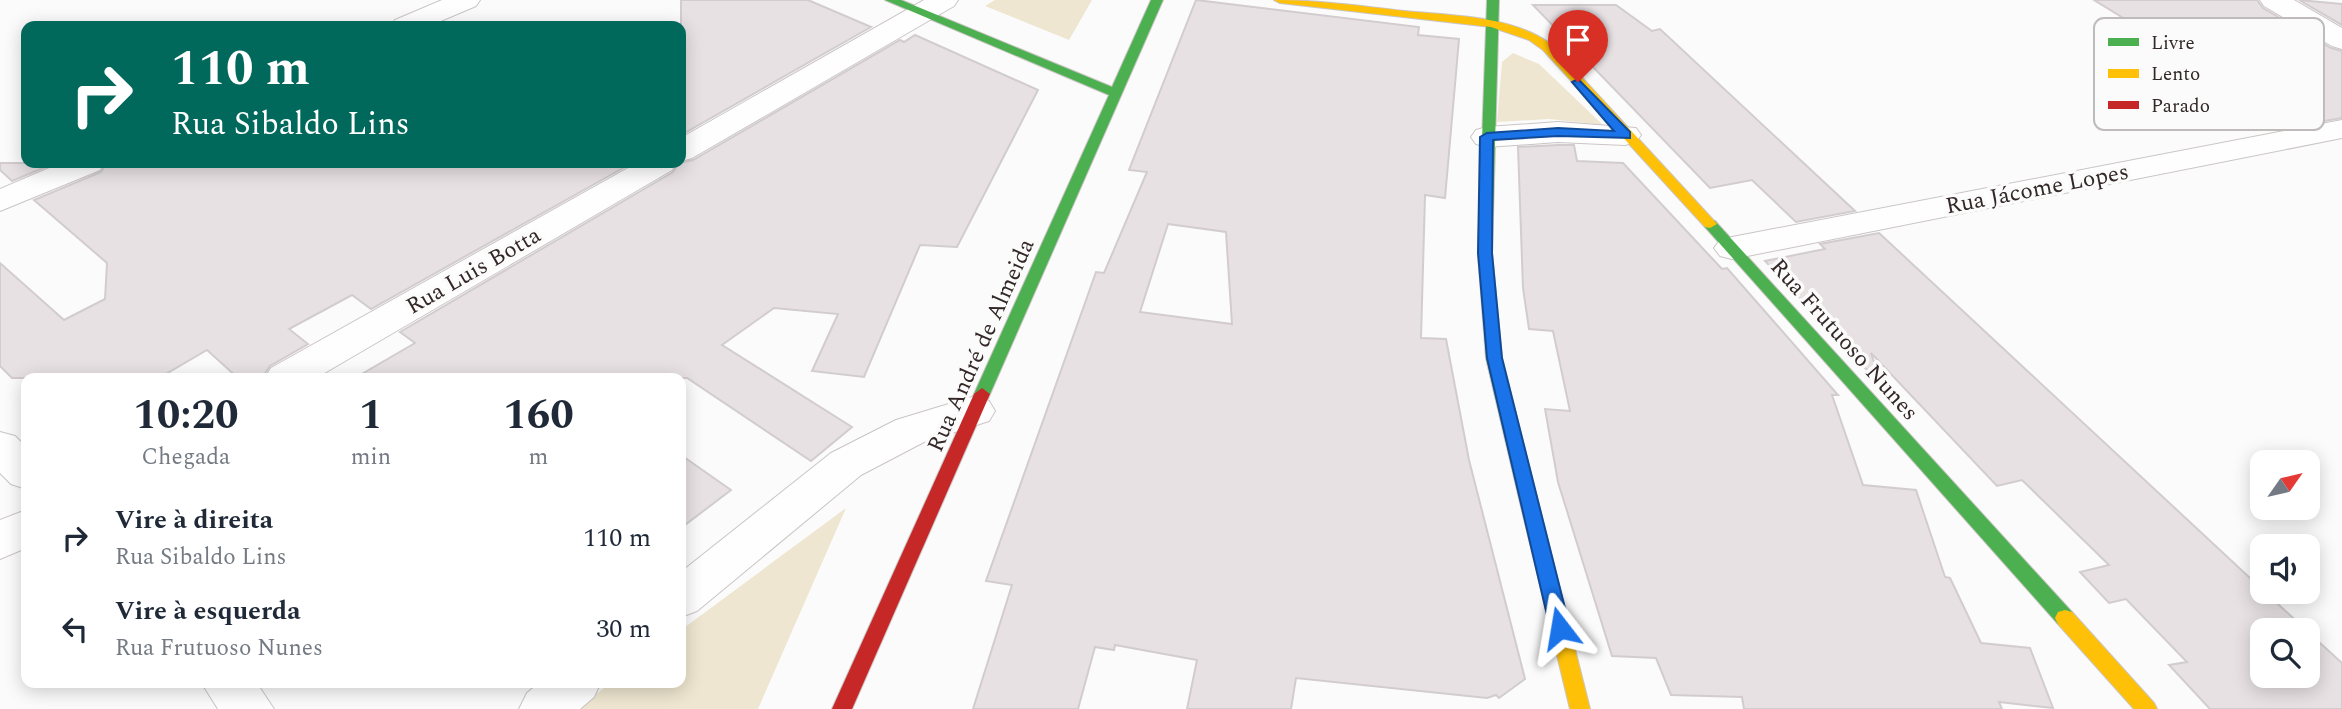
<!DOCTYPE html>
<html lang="pt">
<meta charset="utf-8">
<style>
:root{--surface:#fff;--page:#f6f6f7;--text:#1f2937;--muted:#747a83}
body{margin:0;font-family:Spectral,serif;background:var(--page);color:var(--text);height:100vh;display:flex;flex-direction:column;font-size:26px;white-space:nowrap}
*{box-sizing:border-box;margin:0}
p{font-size:23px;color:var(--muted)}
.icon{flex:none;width:38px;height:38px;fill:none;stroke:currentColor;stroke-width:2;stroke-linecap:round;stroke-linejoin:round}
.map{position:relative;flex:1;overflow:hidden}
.panel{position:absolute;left:21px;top:373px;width:665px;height:315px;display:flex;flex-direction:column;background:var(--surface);border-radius:14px;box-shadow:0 4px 18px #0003}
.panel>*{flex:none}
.hud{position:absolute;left:21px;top:21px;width:665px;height:147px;border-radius:14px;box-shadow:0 4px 18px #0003;background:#00695c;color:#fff;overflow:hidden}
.needle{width:46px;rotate:56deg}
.tools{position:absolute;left:2250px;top:450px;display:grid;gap:14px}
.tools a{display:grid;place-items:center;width:70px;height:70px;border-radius:14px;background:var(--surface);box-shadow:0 4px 18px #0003;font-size:35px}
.pin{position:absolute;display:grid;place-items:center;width:60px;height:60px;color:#fff;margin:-72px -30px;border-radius:50% 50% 50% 0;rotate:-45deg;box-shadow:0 0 7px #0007}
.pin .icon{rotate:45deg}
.me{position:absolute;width:77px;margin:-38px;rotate:346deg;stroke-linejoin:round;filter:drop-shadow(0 0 5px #0008)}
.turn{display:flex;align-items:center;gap:24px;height:147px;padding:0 35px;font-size:32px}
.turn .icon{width:91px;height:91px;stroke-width:2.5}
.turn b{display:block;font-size:49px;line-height:60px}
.eta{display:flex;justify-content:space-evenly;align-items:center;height:119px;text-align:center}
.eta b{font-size:42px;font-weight:700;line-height:49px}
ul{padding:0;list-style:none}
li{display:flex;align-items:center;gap:21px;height:91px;padding:0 35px}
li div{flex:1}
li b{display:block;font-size:26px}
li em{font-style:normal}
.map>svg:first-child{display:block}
.green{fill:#eee6d0}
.building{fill:#e7e1e4;stroke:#d2cccf;stroke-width:2;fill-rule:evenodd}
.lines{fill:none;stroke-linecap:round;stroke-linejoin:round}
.street-casing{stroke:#cbc5c5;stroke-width:2}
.fast-casing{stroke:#cbc5c5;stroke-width:2}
.slow-casing{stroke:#cbc5c5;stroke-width:2}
.jam-casing{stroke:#cbc5c5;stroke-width:2}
.street{fill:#fefefe;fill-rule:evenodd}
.fast{fill:#4caf50;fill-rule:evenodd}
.slow{fill:#ffc107;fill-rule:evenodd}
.jam{fill:#c62828;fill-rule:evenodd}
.route{fill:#1a73e8;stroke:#114b97;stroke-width:2}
.labels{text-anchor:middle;stroke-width:7;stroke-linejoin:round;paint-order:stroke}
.street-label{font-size:23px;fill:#332727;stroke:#fbfbfb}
.key{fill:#fbfbfb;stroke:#bfbbbb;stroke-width:2}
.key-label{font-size:19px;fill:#332727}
</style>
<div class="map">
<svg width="2342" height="709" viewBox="0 0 2342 709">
<rect width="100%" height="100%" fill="#fbfbfb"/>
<g class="green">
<polygon points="995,0 1092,0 1069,40 985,6"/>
<polygon points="1513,53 1539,64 1603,125 1549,119 1497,122 1502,62"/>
<polygon points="846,508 758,709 578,709 610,683 681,682 681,630"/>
</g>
<g class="building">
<polygon points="681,0 808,0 871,27 681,135"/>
<path d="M1196 0 1419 27 1418 35 1459 39 1445 198 1425 195 1421 338 1446 339 1469 460 1525 679 1499 698 1496 695 1487 698 1296 678 1291 709H1187L1197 660 1115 645 1114 650 1095 647 1078 709H973L1012 585 986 581 1096 272 1104 273 1147 172 1129 170ZM1168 224 1226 232 1232 324 1140 312Z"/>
<polygon points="2094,0 2257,0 2263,8 2331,48 2342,51 2342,118 2301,125 2255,95 2237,99 2143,39 2154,37"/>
<polygon points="2299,0 2342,4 2342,25"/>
<polygon points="1533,5 1616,5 1652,31 1660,29 1855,211 1796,222 1752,180 1710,188"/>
<polygon points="915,35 1038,90 957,247 920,245 864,377 812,371 838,314 774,308 722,345 852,427 811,461 687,378 355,378 415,343 400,332 673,172 679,163 693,160 900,40 904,42"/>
<polygon points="1558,145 1574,145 1577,161 1623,163 1722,269 1727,268 1838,395 1832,395 1863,485 1916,490 1945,577 1950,578 1981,643 2030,648 2053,708 1999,702 2002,709 1744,709 1742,697 1671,695 1656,658 1612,656 1558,482 1545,409 1570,411 1553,331 1529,329 1523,288 1518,147"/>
<polygon points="0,163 55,163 12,181 0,170"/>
<polygon points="107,163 632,163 371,309 352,295 289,329 308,344 270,366 262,378 238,378 207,350 159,378 12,378 0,366 0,263 64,320 105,299 107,263 34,200 101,172"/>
<polygon points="1879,233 2306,630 2263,630 2263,676 2308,676 2308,632 2342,663 2342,709 2210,709 2169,665 2187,662 2126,599 2109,603 2080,572 2109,565 2022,480 1997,486 1871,353 1882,386 1765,261 1825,249 1820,244"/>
<polygon points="681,455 731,490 681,528"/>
</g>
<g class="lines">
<defs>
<g id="street">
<polygon points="442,0 480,0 476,6 429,26 391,26 395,20"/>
<polygon points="924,0 958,0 954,6 692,158 681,161 681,138"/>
<polygon points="2260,0 2294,0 2342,28 2342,49 2332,46 2264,6"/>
<polygon points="2342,120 2342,138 1732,259 1720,256 1714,248 1720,240 1732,237"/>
<polygon points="1558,122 1636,128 1641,135 1636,142 1625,145 1558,142 1487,147 1476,144 1471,137 1476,130 1487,127"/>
<polygon points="61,163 104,163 100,170 0,211 0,189"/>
<polygon points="637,163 676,163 672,170 316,378 265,378 271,368"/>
<polygon points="975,396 989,401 995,411 989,421 924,442 861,475 697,611 681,617 681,572 831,453 896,420"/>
<polygon points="0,432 15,436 26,447 26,489 11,484 0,473"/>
<polygon points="26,510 26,548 0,559 0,520"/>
<polygon points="201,682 256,682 274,709 218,709"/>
<polygon points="540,682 601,682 594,697 580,709 519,709 527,693"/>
</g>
<g id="fast">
<polygon points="885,0 901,0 1112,87 1151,0 1163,0 990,394 982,400 974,394 1109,95"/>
<polygon points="1487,0 1499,0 1492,253 1502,358 1536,494 1533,499 1527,501 1521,499 1518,494 1486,358 1478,253"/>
<polygon points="1710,220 1715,221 2072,612 2075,618 2072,624 2065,626 2058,624 1705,227 1703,224"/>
</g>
<g id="slow">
<path d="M1274 0C1318 0 1361 6 1405 11 1453 16 1510 15 1551 44L1717 224 1710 228 1705 227 1543 50 1529 40 1491 27 1280 3Z"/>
<polygon points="1527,487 1533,489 1536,494 1590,709 1570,709 1518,494 1521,489"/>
<polygon points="2065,610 2072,612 2154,703 2157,709 2134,709 2058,624 2055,618 2058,612"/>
</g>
<polygon id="jam" points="982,388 990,394 852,709 832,709 974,394"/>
</defs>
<use href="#street" class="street-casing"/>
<use href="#fast" class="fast-casing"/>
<use href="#slow" class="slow-casing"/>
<use href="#jam" class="jam-casing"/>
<use href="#street" class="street"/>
<use href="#fast" class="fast"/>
<use href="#slow" class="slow"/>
<use href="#jam" class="jam"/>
</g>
<polygon class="route" points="1578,79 1630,132 1630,138 1558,136 1493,140 1492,253 1502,358 1570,628 1567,634 1553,634 1550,628 1487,358 1478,253 1480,137 1487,133 1558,128 1614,131 1572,82"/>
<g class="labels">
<g class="street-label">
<text transform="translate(2037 188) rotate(-11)" y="8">Rua Jácome Lopes</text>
<text transform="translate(473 270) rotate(-30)" y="8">Rua Luis Botta</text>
<text transform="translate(1845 339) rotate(48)" y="8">Rua Frutuoso Nunes</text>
<text transform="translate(980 345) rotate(-66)" y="8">Rua André de Almeida</text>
</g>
</g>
<rect x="2094" y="18" width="230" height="112" rx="10" class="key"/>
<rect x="2108" y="38" width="31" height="8" fill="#4caf50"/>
<rect x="2108" y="69" width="31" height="9" fill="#ffc107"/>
<rect x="2108" y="101" width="31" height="8" fill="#c62828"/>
<g class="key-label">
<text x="2151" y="49">Livre</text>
<text x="2151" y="80">Lento</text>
<text x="2151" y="112">Parado</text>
</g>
</svg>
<div class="tools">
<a><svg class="needle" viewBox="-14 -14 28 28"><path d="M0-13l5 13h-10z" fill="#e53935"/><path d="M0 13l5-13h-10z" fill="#747a83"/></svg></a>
<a><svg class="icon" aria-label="sound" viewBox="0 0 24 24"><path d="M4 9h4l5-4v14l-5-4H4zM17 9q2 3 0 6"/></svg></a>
<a><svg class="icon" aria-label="search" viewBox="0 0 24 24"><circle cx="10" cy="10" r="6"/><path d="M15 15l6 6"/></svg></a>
</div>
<div class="pin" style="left:1578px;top:82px;background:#d93025"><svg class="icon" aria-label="arrive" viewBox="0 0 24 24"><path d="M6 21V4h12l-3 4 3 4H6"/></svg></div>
<svg class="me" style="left:1560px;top:628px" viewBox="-20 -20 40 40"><path d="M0-17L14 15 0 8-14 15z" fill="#1a73e8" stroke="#fff" stroke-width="4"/></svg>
<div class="hud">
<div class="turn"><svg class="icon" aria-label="right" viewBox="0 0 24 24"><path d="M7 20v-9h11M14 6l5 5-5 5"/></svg><div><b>110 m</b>Rua Sibaldo Lins</div></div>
</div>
<section class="panel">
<div class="eta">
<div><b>10:20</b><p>Chegada</p></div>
<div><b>1</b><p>min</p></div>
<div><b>160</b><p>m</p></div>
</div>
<ul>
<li><svg class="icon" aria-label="right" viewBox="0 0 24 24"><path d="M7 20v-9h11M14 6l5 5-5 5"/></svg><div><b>Vire à direita</b><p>Rua Sibaldo Lins</p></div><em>110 m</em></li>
<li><svg class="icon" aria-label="left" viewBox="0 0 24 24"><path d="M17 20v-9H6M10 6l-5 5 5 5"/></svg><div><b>Vire à esquerda</b><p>Rua Frutuoso Nunes</p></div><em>30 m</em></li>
</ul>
</section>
</div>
